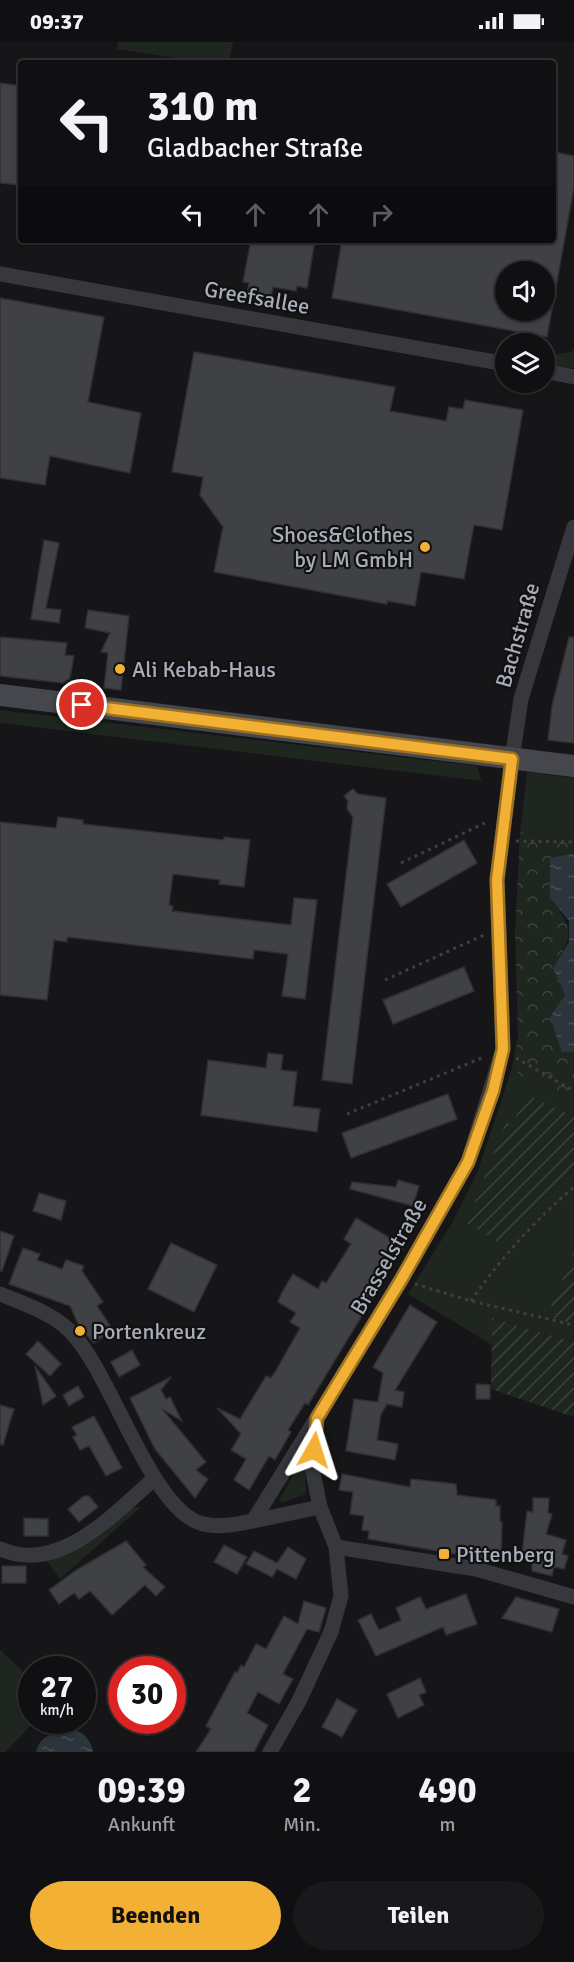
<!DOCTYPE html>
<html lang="de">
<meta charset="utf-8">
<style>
:root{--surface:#101012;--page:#19191b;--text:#f1f3f6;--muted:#9c9d9f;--line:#303032;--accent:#f2b134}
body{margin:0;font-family:Signika,sans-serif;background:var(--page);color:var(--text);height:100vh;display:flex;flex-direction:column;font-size:22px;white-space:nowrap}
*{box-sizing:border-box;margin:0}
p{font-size:20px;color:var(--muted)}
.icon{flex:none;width:33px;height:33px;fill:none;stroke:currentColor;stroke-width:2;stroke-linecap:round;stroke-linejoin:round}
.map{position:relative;height:1710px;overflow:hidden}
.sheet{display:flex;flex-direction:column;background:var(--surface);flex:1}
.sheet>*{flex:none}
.guide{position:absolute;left:18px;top:18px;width:538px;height:183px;border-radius:6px;box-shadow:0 2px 4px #0004,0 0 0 2px var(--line);background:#101012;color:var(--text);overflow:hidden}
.buttons{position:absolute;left:495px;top:219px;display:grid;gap:12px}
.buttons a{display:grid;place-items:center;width:60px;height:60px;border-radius:50%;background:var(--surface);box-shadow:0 2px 4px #0004,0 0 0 2px var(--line);font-size:30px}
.speed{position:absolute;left:18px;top:1614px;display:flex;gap:12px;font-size:30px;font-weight:700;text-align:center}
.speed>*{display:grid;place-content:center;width:78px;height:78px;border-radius:50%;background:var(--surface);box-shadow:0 2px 4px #0004,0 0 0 2px var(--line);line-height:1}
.speed small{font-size:15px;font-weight:400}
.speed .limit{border:9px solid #d22;background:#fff;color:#111}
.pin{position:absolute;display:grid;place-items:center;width:51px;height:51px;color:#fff;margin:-26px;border:3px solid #fff;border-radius:50%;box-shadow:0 2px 6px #0007}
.me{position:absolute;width:66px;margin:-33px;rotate:6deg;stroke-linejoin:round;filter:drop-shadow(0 0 4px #0008)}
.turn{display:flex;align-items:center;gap:21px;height:126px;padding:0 30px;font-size:27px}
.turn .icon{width:78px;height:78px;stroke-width:2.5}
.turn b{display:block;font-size:42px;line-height:51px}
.lanes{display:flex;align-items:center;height:57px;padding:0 30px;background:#0003;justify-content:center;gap:30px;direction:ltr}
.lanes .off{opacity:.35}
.eta{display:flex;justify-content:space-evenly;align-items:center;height:102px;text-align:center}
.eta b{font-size:36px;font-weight:800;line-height:42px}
.cta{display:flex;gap:12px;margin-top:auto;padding:12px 30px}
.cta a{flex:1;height:69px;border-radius:36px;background:var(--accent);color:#111;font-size:24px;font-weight:800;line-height:69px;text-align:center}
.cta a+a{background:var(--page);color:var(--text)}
.status{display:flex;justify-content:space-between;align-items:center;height:42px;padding:0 30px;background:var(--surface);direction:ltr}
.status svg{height:16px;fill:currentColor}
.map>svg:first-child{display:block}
.grass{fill:#1e261f}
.forest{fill:url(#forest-crowns)}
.garden{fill:url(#garden-furrows)}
.water{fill:url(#water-ripples)}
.building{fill:#404145;stroke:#303034;stroke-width:1.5;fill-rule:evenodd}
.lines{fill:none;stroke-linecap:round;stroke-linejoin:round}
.path{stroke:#3d3f44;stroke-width:3;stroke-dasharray:3 4.5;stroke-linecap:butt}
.street{stroke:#37383d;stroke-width:15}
.secondary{stroke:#45474d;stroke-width:22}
.route-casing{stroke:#9d7322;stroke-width:15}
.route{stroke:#f2b134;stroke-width:10}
.poi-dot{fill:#f2b134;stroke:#111113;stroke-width:2}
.labels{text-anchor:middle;stroke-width:4.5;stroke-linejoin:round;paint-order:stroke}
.street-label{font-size:22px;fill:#a8adb8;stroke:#111113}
.poi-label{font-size:22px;fill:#a8adb8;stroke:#111113;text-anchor:start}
</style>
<div class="status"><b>09:37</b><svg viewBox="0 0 49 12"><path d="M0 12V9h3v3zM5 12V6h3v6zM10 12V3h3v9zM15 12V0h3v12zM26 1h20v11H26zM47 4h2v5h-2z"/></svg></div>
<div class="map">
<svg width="574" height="1710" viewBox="0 0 574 1710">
<defs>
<pattern id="forest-crowns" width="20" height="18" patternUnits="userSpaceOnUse" patternTransform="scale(1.5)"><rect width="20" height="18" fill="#1e261f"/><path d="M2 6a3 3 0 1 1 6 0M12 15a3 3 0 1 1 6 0" fill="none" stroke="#3c433d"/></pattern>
<pattern id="garden-furrows" width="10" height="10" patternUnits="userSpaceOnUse" patternTransform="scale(1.5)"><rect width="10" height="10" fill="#1e261f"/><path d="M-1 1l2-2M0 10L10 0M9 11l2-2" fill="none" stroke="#3c433d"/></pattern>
<pattern id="water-ripples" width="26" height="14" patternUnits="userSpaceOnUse" patternTransform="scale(1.5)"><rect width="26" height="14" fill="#2c353c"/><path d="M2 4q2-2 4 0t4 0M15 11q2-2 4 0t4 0" fill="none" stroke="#485056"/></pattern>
</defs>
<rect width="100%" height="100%" fill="#161618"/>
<g class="grass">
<polygon points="118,0 233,0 229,21 209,21 117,7"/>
<polygon points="574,306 574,326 552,325 551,313 571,310"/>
<polygon points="0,668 477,724 482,739 0,681"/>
<polygon points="527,730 574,736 574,796 520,790"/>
<polygon points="512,1026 522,1035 574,1056 574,1075 526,1053 512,1083 507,1081 503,1203 574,1127 574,1209 547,1274 574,1282 574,1300 493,1276 492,1303 408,1252 452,1181 477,1131"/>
<polygon points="302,1423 305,1425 306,1452 282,1461 279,1458 298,1425"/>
<polygon points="133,1465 141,1465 60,1537 44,1515"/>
<polygon points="0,1608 31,1637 32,1678 35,1679 5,1710 0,1710"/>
</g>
<path class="forest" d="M520 790 574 796V813L571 812 550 856C574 888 574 892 553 926L565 953 562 1010H574V1056L522 1035 512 1026 518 995 515 890Z"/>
<g class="garden">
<polygon points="526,1052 574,1075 574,1127 503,1203 467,1181 506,1080 512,1083"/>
<polygon points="574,1209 574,1282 547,1274"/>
<polygon points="492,1276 574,1300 574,1375 491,1347"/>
</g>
<g class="water">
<polygon points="571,812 574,813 574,1010 562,1010 550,975 565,953 553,926 569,900 569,879 550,856 550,816"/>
<path d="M70 1686C82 1689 91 1697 93 1710H36C40 1693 55 1691 70 1686Z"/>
</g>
<g class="building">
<polygon points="0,41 21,44 21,143 0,141"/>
<path d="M554 110 574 114V145L547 295 332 256 342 198H554ZM506 230H544V268H506Z"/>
<polygon points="251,198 315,198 307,246 297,244 296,249 273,245 271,255 247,252 249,241 243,240"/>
<polygon points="0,256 104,275 88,360 141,371 130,431 50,414 45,443 0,436"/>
<polygon points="194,310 395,345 390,369 446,379 449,365 463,367 465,358 523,368 502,488 474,483 464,537 421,530 415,564 387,559 387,562 214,530 223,485 200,453 203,435 172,430"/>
<polygon points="44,498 59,501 46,566 61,568 59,581 31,577"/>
<polygon points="88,568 129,574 121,648 104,646 108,611 101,610 110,591 85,586"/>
<polygon points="0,595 67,601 65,613 74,614 70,636 63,641 0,634"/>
<polygon points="569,595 574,595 574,701 548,698 552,664"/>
<polygon points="353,747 358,752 386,756 352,1042 322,1038 353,775 347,767 348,759 344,754"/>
<polygon points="58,775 83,778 83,782 224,798 224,795 250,798 244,845 219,842 220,838 173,832 169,863 173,864 172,869 291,883 294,856 317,858 305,957 282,954 288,912 254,908 253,917 67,895 67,900 54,898 47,958 0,953 0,780 56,786"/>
<polygon points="464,798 477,821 401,865 387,842"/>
<polygon points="464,925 474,949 393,982 383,958"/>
<polygon points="268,1011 283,1013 281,1028 297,1030 293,1064 320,1067 317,1090 201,1073 208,1018 266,1026"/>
<polygon points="448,1052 457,1077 351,1116 342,1091"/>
<polygon points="398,1138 419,1144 413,1164 350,1147 352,1140 396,1145"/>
<polygon points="39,1151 66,1159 61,1178 33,1169"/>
<polygon points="356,1176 404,1204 308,1363 305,1361 288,1388 291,1390 275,1418 269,1414 249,1448 234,1438 246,1417 231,1408 241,1392 217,1366 240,1377 266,1334 271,1336 275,1330 300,1286 290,1280 296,1271 278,1260 282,1250 293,1232 318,1247 322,1239 326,1241 351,1202 344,1197"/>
<polygon points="0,1189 14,1194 2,1229 0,1229"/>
<polygon points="171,1201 217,1223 194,1270 148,1247"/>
<polygon points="23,1206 40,1212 37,1218 62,1227 66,1218 84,1224 82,1229 103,1260 97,1264 111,1285 105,1288 108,1292 94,1301 80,1286 70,1264 9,1242"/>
<polygon points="410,1263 437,1280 395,1348 404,1350 402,1365 387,1362 381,1372 377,1398 398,1402 395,1418 346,1409 354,1357 378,1360 383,1331 373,1325"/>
<polygon points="38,1299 61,1322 50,1334 26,1312"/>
<polygon points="132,1308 140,1323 119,1335 111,1320"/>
<polygon points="35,1324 56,1354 43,1363"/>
<polygon points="171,1335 161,1348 166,1357 170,1355 182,1379 162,1367 206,1420 196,1428 208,1437 195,1456 155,1407 130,1356"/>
<polygon points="476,1342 490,1343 490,1357 476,1357"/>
<polygon points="78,1344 84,1355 69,1364 63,1353"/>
<polygon points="0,1363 14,1367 3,1403 0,1402"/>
<polygon points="94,1374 122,1426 106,1434 89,1404 80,1408 73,1395 77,1393 72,1385"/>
<polygon points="342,1432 410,1445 411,1437 456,1442 457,1453 496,1458 496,1464 500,1464 500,1480 502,1480 501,1520 368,1497 369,1489 362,1488 364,1474 350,1472 353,1450 339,1448"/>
<polygon points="84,1454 89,1454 98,1465 79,1480 68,1467"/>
<polygon points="533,1456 549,1456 548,1471 552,1472 546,1492 566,1498 562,1512 568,1514 564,1527 554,1525 552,1534 532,1529 532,1514 522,1512 527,1469 533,1470"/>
<polygon points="24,1476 48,1477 48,1494 24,1494"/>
<polygon points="126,1499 146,1523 143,1525 165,1545 156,1554 145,1543 112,1573 90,1549 79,1557 74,1551 59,1562 49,1548 75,1529"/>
<polygon points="224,1503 247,1515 237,1532 214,1520"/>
<polygon points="288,1505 306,1517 296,1537 277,1527 272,1535 246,1522 254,1509 277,1521"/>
<rect x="2" y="1524" width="24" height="17"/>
<polygon points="466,1552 477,1582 446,1593 443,1585 376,1614 358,1578 371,1572 379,1588 401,1578 396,1566 420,1555 426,1567"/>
<polygon points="516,1555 559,1567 552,1590 502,1576"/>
<polygon points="304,1559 326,1566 319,1590 307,1587 283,1632 293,1637 279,1662 258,1650 247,1671 268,1683 254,1710 196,1710 211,1687 206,1684 235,1630 237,1631 241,1623 244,1625 256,1602 266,1607 284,1574 298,1582"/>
<polygon points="420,1636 426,1650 419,1653 424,1663 398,1676 387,1652"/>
<polygon points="337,1657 357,1668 342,1695 322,1685"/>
</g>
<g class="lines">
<g class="path">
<polyline points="516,799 574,800"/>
<polyline points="401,821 489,779"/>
<polyline points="385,938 484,893"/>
<polyline points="516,1016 574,1049"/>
<polyline points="347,1072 484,1015"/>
<polyline points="415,1242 471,1259 574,1283"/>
<path d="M471 1259C501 1216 534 1179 574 1145"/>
</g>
<g class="street">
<polyline points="0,232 506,322"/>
<polyline points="544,329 574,335"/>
<path d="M0 1252C24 1262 50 1270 69 1288 111 1328 150 1469 203 1482 220 1486 237 1482 253 1479"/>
<polyline points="315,1379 253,1479 320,1465"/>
<polyline points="336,1505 476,1527 574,1555"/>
<path d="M0 1507C60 1533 113 1472 154 1437"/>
<polyline points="270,1710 299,1659 331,1590 341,1554 336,1505 320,1465 312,1425 317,1376 401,1238 468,1120 503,1007 497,838 512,717 521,657 574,485"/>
</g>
<polyline class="secondary" points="0,653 574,724"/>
</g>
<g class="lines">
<defs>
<polyline id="route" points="82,663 512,717 497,838 503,1007 493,1049 468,1120 401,1238 317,1376 314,1408"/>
</defs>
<use href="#route" class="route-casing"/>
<use href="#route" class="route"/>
</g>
<g class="poi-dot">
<circle cx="425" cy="505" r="6"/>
<circle cx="120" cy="627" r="6"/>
<circle cx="80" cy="1289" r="6"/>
<rect x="438" y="1506" width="12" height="12" rx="3"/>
</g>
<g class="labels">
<g class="street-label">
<text transform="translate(257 255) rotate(10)" y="8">Greefsallee</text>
<text transform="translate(517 593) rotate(-74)" y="8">Bachstraße</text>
<text transform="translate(388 1214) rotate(-60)" y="8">Brasselstraße</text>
</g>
<g class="poi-label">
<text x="413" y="500" text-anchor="end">Shoes&amp;Clothes<tspan x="413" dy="25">by LM GmbH</tspan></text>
<text x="132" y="635">Ali Kebab-Haus</text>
<text x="92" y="1297">Portenkreuz</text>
<text x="456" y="1520">Pittenberg</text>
</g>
</g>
</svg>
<div class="buttons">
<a><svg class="icon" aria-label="sound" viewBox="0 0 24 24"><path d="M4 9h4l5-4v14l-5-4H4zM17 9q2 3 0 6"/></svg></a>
<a><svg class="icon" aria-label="layers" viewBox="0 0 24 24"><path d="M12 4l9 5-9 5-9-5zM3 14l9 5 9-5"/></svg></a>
</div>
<div class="speed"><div>27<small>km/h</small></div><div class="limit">30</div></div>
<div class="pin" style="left:82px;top:663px;background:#d93025"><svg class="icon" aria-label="arrive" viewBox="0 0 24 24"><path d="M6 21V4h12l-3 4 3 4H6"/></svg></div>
<svg class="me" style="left:314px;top:1408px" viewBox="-20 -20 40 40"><path d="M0-17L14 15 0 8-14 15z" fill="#f2b134" stroke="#fff" stroke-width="4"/></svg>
<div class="guide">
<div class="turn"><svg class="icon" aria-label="left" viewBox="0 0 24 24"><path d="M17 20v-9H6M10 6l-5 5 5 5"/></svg><div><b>310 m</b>Gladbacher Straße</div></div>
<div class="lanes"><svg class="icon" aria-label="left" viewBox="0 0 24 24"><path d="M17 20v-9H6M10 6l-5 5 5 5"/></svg><svg class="icon off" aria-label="ahead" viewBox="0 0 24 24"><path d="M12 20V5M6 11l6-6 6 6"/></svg><svg class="icon off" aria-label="ahead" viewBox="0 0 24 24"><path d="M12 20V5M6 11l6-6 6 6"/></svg><svg class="icon off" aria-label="right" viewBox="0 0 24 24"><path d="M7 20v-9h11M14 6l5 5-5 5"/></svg></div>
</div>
</div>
<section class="sheet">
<div class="eta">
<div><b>09:39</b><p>Ankunft</p></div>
<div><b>2</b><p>Min.</p></div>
<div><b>490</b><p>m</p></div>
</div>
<div class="cta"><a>Beenden</a><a>Teilen</a></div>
</section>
